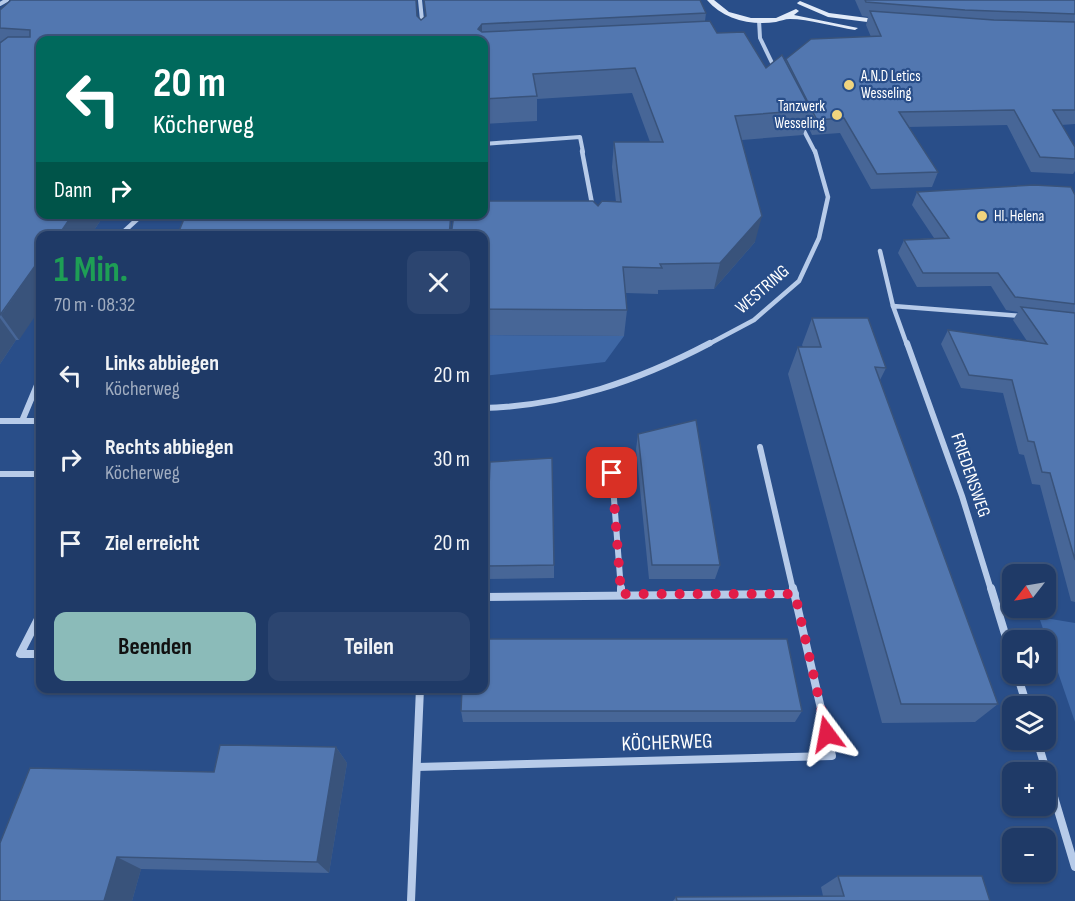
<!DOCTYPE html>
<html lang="de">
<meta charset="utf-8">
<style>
:root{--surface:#1f3a67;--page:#2c4570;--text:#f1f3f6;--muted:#a1adc0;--line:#3c547b;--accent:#8bbbb9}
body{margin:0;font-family:"Sofia Sans Condensed",sans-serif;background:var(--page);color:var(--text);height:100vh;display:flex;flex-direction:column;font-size:22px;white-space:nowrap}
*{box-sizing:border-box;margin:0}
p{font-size:20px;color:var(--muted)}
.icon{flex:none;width:33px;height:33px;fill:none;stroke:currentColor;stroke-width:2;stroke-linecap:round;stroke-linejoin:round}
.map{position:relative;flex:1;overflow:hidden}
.panel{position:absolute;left:36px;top:231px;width:452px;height:462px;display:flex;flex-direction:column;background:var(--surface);border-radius:12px;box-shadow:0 2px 4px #0004,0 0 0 2px var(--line)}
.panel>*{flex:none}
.banner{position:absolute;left:36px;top:36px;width:452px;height:183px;border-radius:12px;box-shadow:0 2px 4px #0004,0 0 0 2px var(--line);background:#00695c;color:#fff;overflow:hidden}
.needle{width:39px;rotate:239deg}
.buttons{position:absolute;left:1002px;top:564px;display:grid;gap:12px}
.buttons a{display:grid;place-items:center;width:54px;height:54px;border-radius:12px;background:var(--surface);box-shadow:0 2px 4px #0004,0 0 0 2px var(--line);font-size:30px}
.pin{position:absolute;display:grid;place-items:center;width:51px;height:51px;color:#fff;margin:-26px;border-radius:12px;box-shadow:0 3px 9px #0006}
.me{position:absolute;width:66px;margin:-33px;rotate:347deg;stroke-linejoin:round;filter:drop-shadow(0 0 4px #0008)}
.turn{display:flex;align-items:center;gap:21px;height:126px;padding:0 18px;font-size:27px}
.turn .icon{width:78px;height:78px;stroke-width:2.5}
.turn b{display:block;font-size:42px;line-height:51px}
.then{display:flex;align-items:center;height:57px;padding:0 18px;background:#0003;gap:12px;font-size:22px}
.round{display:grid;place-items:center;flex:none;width:63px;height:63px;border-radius:12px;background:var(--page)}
.headline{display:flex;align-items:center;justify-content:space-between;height:102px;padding:0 18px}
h1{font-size:36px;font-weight:700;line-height:45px;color:#1e9e55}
.primary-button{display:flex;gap:12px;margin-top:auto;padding:12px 18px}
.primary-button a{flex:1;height:69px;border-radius:12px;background:var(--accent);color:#111;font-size:24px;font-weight:700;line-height:69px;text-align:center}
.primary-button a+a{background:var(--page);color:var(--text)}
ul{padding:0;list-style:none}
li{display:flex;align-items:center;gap:18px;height:84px;padding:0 18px}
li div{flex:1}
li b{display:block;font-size:22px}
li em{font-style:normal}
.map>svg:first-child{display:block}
.green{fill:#3e67a5}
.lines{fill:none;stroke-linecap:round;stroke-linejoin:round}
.street-far3{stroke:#b7cbe9;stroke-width:4}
.street-far2{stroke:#b7cbe9;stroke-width:4.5}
.street-far1{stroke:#b7cbe9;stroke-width:6}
.street{stroke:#b7cbe9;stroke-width:8}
.secondary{fill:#e1eaf8;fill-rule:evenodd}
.wall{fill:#476697}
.shaded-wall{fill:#39537b}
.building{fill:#5277b0;stroke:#39537b;stroke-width:1.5}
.route{stroke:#e11d48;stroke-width:10;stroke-dasharray:0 18}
.poi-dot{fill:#f0d47e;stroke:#294e89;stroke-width:2}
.labels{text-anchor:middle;stroke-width:4.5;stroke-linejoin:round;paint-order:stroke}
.far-poi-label{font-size:15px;fill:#fff;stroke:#294e89;text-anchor:start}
.street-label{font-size:18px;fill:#fff;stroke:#294e89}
.near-street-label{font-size:21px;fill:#fff;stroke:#294e89}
</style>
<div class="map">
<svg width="1075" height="901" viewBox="0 0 1075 901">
<rect width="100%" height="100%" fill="#294e89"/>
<g class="green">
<polygon points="483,335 624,336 605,362 483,376"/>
<polygon points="1039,617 1075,623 1075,722"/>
</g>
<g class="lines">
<g class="street-far3">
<polyline points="420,0 424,40"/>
<polyline points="0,4 7,0"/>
<polyline points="759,20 760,38 775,69"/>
<polyline points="801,125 815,152"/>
<polyline points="483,144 580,137 583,152"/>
</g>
<g class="street-far2">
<polyline points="582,151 593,209"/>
<polyline points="119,236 143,214"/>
<polyline points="880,251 893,306"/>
<polyline points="707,345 754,320 799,281 819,238 828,197 815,151"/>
<polyline points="907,345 893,306 1022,316"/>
</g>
<g class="street-far1">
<polyline points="907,343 962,496 991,590"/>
<path d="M483 408C565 406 638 381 710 343"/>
<polyline points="0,421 40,421"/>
<polyline points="22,421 40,378"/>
<polyline points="760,447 793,590"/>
<polyline points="612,473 621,590"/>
<polyline points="0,474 40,474"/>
</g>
<g class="street">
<polyline points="621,588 621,594"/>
<polyline points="991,588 1012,657"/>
<polyline points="483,597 795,594"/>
<polyline points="40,615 20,654 40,654"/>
<polyline points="1017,674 1027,706"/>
<polyline points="1037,740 1075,867"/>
<polyline points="417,767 832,756 793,588"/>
<polyline points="411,901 420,688"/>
</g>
<g class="secondary">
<path d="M707 0H714L729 12 751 18H776L796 9 799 11 794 15 858 28 855 30C836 27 808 19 790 19 785 19 780 21 776 22 751 26 723 19 707 0Z"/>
<polygon points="800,1 829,13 883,20 886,22 883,24 828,17 798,4 797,3"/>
</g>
</g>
<g class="wall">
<polygon points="855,0 1075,0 1075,124 1061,125 1075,147 1075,171 1073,174 1031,172 1007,125 908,127 938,172 932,187 871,189 840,133 812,135 807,124 803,135 742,140 755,242 714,289 658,290 658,294 626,293 627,310 624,336 483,335 483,236 616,202 612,167 614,142 650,142 632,93 537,99 537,121 483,124 483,40 40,40 40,214 105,214 90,236 40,236 19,340 16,340 0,364 0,43 1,43 0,41 0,10 418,17 421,20 706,13 705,21 717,33 766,68 785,62 786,59 871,37 866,25 868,17 862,16"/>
<polygon points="917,192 1075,195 1075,602 1071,601 1040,485 1032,484 1024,455 1019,454 1003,393 961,388 941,344 948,330 1027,341 1013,320 1018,312 1006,310 991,286 917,287 898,253 904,240 934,238 912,205"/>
<polygon points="812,318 886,368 880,380 998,704 975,722 882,723 788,374 798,347 803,347 802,345"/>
<polygon points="638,434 720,565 715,579 649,579 636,449"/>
<polygon points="554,565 554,578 487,579 486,566"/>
<polygon points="461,711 802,711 795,722 463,722"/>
<polygon points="336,747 347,763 329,873 141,869 132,901 0,901"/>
<polygon points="838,876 990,901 673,901 676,897 823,896 821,887"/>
</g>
<g class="shaded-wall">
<polygon points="482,24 482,40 478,29"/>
<polygon points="73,214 105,214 90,236 58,236"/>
<polygon points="451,214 452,214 450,236 449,236"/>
<polygon points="762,216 755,242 714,289 720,263"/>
<polygon points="40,259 40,309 19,340 1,315"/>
<polygon points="0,318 16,340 0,364"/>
<polygon points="336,747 347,763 329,873 317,862"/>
<polygon points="117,857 141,869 132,901 104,901"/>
</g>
<g class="building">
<polygon points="11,0 416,0 417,16 421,20 426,16 424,0 700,0 706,13 482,24 478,29 482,32 710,21 717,33 744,32 766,68 782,55 811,110 735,116 762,216 720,263 660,264 662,268 623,267 627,310 483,309 483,236 451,236 454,214 483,214 483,201 593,201 598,206 602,201 621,202 614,142 663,142 635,68 533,74 537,96 483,99 483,40 40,40 40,214 73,214 58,236 40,236 40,259 0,315 0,43 8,37 30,37 30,30 0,28 0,10"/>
<polygon points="865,0 1075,0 1075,14 965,10 866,2"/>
<polygon points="870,11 994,20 1075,22 1075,110 1053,110 1075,147 1075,159 1040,157 1014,110 899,112 938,172 877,174 844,118 817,120 786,59 811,39 881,36"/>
<polygon points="1034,185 1071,187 1075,195 1075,304 1015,297 998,273 923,273 904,240 949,238 917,192"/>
<polygon points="186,214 451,214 449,236 177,236"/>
<polygon points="1021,307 1075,313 1075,560 1050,473 1042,472 1034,442 1028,441 1012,380 969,375 948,330 1047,344"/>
<polygon points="812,318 868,318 886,368 875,367 998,704 901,704 798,347 821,347"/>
<polygon points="696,420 720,565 652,565 638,434"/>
<polygon points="552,458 554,565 486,566 490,462"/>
<polygon points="483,639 787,639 802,711 461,711 462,688 483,688"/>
<polygon points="220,745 336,747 317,862 117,857 104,901 0,901 0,843 30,768 214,772"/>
<polygon points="838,876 982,876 990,901 677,901 676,897 844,896"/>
</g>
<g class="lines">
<polyline class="route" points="612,473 621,594 795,594 827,734"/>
</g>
<g class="poi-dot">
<circle cx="849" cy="85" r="6"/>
<circle cx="837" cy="115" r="6"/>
<circle cx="982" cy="216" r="6"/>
</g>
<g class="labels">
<g class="far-poi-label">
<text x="861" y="81">A.N.D Letics<tspan x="861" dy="17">Wesseling</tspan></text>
<text x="825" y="111" text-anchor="end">Tanzwerk<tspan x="825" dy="17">Wesseling</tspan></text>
<text x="994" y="221">Hl. Helena</text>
</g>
<g class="street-label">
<text transform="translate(762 289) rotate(-41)" y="6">WESTRING</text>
<text transform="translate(971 475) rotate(71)" y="6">FRIEDENSWEG</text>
</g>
<g class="near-street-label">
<text transform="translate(667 742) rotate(-2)" y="7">KÖCHERWEG</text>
</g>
</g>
</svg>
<div class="buttons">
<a><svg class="needle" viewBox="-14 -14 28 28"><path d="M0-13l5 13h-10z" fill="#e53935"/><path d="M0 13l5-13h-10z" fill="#a1adc0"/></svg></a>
<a><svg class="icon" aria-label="sound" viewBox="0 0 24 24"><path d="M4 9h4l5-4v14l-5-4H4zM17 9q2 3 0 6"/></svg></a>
<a><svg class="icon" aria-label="layers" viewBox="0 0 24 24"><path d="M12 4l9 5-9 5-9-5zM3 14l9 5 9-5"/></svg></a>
<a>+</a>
<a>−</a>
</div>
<div class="pin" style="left:612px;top:473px;background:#d93025"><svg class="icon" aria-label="arrive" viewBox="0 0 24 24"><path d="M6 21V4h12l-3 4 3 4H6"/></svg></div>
<svg class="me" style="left:827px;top:734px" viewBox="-20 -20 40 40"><path d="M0-17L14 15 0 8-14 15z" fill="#e11d48" stroke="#fff" stroke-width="4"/></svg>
<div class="banner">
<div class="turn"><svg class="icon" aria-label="left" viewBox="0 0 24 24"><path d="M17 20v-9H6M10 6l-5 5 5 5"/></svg><div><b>20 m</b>Köcherweg</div></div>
<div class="then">Dann<svg class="icon" aria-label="right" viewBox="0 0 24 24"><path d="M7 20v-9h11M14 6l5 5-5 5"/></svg></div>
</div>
<section class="panel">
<div class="headline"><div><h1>1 Min.</h1><p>70 m · 08:32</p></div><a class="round"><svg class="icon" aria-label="close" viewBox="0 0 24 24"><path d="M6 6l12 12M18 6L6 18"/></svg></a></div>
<ul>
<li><svg class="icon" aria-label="left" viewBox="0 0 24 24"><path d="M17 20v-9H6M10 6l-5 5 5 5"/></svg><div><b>Links abbiegen</b><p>Köcherweg</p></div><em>20 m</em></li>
<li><svg class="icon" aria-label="right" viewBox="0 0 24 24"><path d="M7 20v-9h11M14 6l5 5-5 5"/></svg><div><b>Rechts abbiegen</b><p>Köcherweg</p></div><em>30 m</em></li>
<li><svg class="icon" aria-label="arrive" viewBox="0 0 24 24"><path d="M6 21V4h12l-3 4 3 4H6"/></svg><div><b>Ziel erreicht</b></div><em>20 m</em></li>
</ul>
<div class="primary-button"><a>Beenden</a><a>Teilen</a></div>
</section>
</div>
